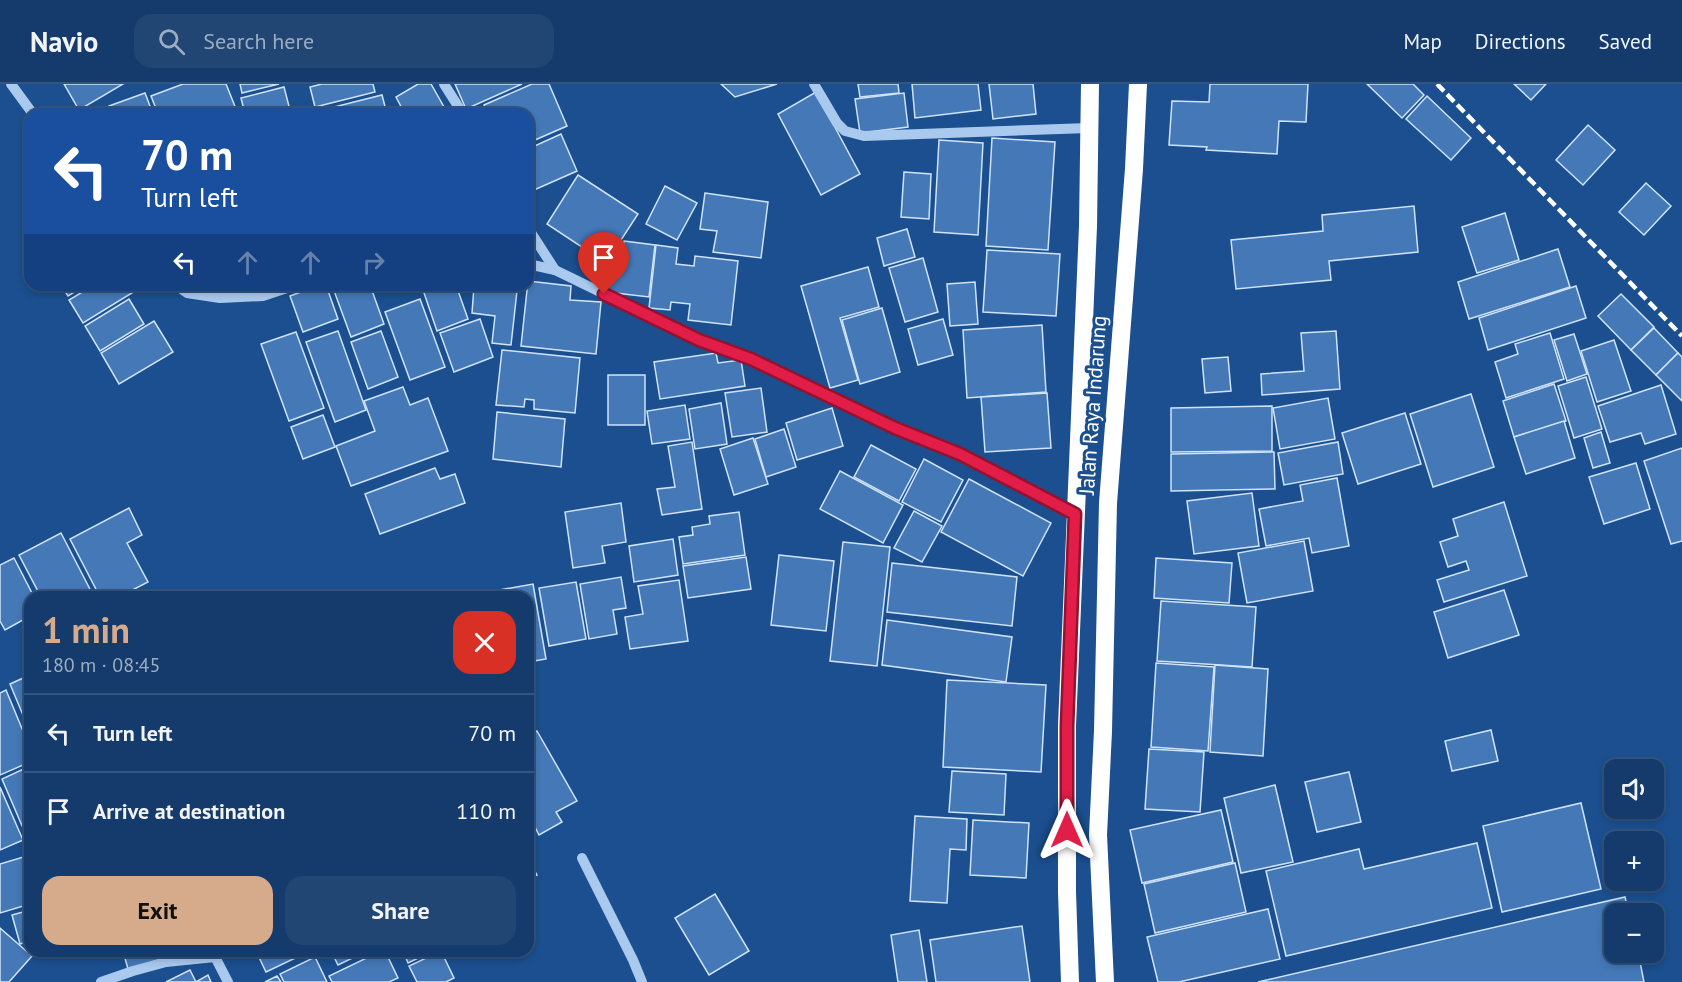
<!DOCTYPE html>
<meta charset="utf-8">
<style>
:root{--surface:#143b6b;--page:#214673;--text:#f1f3f6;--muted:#9dadc1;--line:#33557e;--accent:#d6ab8b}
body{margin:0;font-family:"PT Sans",sans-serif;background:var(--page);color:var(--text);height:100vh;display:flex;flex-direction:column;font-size:22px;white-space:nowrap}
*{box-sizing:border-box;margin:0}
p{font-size:20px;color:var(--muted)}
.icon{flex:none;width:33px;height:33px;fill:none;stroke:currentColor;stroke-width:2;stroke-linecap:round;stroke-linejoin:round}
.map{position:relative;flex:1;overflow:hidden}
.sheet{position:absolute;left:24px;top:507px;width:510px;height:366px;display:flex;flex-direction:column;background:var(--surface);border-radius:18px;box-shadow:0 3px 9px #0003,0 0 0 2px var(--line)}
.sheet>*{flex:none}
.top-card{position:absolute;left:24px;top:24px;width:510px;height:183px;border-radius:18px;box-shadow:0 3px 9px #0003,0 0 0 2px var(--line);background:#1a4fa0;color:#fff;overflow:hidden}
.fabs{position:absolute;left:1604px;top:675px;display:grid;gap:12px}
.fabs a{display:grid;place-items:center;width:60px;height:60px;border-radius:12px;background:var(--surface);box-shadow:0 3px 9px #0003,0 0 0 2px var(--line);font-size:30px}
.pin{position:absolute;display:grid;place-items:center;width:51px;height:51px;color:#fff;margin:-62px -26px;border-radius:50% 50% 50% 0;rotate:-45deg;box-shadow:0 0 6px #0007}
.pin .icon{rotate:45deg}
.me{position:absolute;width:66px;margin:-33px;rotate:0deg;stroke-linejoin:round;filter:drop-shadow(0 0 4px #0008)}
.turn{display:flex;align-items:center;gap:21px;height:126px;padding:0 18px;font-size:27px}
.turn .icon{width:78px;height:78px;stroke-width:2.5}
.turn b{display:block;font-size:42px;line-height:51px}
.lanes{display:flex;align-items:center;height:57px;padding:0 18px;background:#0003;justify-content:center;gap:30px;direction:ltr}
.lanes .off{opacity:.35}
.round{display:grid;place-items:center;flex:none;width:63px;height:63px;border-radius:18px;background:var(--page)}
.summary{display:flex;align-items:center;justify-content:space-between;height:102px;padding:0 18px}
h1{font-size:36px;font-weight:700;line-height:45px;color:var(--accent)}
.action{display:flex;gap:12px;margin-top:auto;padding:12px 18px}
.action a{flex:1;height:69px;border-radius:18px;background:var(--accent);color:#111;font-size:24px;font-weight:700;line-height:69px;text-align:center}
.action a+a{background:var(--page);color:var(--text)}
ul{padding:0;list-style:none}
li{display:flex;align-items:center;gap:18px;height:78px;padding:0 18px;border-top:2px solid var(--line)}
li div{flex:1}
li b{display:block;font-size:22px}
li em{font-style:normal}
header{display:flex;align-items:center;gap:36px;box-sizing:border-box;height:84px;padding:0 30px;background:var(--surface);border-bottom:2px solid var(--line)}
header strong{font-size:28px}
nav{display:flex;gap:33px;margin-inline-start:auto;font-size:21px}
.search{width:420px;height:54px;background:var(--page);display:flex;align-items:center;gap:15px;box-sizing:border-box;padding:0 21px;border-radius:18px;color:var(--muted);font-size:22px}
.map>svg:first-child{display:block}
.building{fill:#4478b7;stroke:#cfe3fa;stroke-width:1.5}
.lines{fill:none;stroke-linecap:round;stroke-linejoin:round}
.minor{stroke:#a9c9ee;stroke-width:10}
.highway{stroke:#fff;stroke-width:18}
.rail{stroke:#fff;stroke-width:4.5;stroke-dasharray:10 4.5;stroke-linecap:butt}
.route-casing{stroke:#92132f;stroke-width:15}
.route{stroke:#e11d48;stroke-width:10}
.labels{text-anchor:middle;stroke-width:6;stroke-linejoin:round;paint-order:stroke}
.street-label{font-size:21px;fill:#fff;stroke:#1b4f8f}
</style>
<header>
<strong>Navio</strong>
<div class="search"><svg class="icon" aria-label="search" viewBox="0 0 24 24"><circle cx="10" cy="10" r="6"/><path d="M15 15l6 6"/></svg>Search here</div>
<nav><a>Map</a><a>Directions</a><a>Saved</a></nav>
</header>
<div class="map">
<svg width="1682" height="898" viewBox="0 0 1682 898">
<rect width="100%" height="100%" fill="#1b4f8f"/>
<g class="building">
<polygon points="64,0 123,0 79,26"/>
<polygon points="183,0 226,0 238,30 158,30 151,12"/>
<polygon points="240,0 279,0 242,9"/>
<polygon points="322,0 373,0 375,8 315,23 310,3"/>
<polygon points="418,0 431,0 448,30 405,30 396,13"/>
<polygon points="455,0 522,0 466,25"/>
<polygon points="532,0 549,0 567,42 528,59 528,30 488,30 484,21"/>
<polygon points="721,0 777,0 735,13"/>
<polygon points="858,0 898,0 899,9 860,13"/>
<polygon points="912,0 978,0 981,26 915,34"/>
<polygon points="989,0 1033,0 1036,30 993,35"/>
<polygon points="1210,0 1308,0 1306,38 1279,37 1277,70 1206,66 1207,63 1169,61 1172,17 1209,18"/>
<polygon points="1367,0 1413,0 1424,11 1402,34"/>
<polygon points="1514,0 1546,0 1531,16"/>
<polygon points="284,3 291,30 245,30 241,14"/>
<polygon points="816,8 860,90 821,111 778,30"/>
<polygon points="145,9 153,30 112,30 109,22"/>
<polygon points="904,9 908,43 860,49 855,15"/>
<polygon points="382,11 387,30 336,30 334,23"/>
<polygon points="1427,12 1471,54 1451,76 1406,35"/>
<polygon points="331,24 333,30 309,30"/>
<polygon points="1588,41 1615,66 1583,101 1556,76"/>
<polygon points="561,50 577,87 534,106 528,93 528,65"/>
<polygon points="992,54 1055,58 1048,166 986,162"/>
<polygon points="939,56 983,59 978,151 934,148"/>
<polygon points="904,88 931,90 929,135 901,133"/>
<polygon points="578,91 638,130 606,179 547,140"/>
<polygon points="1646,99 1671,122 1644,151 1619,128"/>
<polygon points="665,102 697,119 677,156 646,140"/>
<polygon points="705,109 768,118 761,174 713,168 717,147 700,145"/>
<polygon points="1414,122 1418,168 1329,177 1331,196 1236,205 1231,156 1323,147 1322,131"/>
<polygon points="1505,129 1519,176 1477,189 1462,143"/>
<polygon points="907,145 915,173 884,182 877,154"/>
<polygon points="624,157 655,161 649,213 607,208 611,182 621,184"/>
<polygon points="656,161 678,164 676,180 694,182 695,172 738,177 731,241 688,236 690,220 671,218 670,226 649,224"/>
<polygon points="1558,165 1570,203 1469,235 1458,198"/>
<polygon points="987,166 1060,170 1056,232 983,228"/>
<polygon points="923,174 938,228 905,238 889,184"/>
<polygon points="868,183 879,223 840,234 858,296 830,304 801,202"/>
<polygon points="528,197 571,202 570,216 601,218 596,270 521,262"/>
<polygon points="975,198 978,240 950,242 947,200"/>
<polygon points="61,201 86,201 68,212"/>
<polygon points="94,201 138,201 140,204 83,239 69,216"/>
<polygon points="320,201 326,201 338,235 303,248 290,212"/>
<polygon points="341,201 370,201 384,240 351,253 333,204"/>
<polygon points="437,201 456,201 468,235 437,247 423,206"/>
<polygon points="474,202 517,207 511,261 492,259 495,232 472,229"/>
<polygon points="1576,202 1586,234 1488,266 1479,234"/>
<polygon points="1621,210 1654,243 1631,266 1598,232"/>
<polygon points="129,215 144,240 100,267 85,242"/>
<polygon points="420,215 445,283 410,296 385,228"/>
<polygon points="882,224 900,288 860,300 842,236"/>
<polygon points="480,235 493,273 454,288 440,249"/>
<polygon points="943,235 953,271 918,281 908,245"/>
<polygon points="154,237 173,268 119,300 101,269"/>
<polygon points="1042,241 1046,308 967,314 963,246"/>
<polygon points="1654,244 1678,269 1656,291 1631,266"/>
<polygon points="338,247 366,326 335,338 306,258"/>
<polygon points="381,247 398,293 368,305 351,258"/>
<polygon points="1336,247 1340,305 1262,311 1261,290 1304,287 1301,249"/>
<polygon points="296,248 324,324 289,337 261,260"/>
<polygon points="1550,249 1564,295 1506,314 1495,278 1518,270 1515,260"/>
<polygon points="1574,250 1587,290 1567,297 1554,256"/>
<polygon points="1614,256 1631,307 1597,318 1581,267"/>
<polygon points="502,266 580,274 575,329 534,325 534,316 525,315 524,323 496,321"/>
<polygon points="716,269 718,279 741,276 745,302 660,315 654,278"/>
<polygon points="1678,269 1682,273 1682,317 1656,291"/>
<polygon points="1228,273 1231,307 1205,309 1202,275"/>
<rect x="608" y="291" width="37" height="50"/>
<polygon points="1586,293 1602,345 1574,354 1558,302"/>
<polygon points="1554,300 1566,337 1514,353 1503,317"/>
<polygon points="1661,301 1676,350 1645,360 1641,349 1610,358 1598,322"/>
<polygon points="403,303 410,321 428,314 448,367 351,402 336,362 375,347 364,317"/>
<polygon points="761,304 767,348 732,353 725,309"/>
<polygon points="1047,309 1051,364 985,368 981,313"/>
<polygon points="1471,310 1494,383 1433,403 1410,330"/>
<polygon points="1328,314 1335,355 1280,365 1273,324"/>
<polygon points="721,319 727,360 695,365 689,325"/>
<polygon points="685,321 690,355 652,360 647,327"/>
<polygon points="1272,322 1272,367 1171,368 1171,324"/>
<polygon points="832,324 843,362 797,376 786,339"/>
<polygon points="497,328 565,335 561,383 493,375"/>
<polygon points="1405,329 1421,380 1358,400 1342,349"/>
<polygon points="323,331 335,363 303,375 291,343"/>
<polygon points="1564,337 1575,374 1526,390 1514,353"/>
<polygon points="784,345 796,383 766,393 755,355"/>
<polygon points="1601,348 1610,379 1593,384 1584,354"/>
<polygon points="753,354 768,400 734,411 720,365"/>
<polygon points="692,358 702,425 662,431 657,405 675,403 668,362"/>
<polygon points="1338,358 1343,390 1284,401 1278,369"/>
<polygon points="871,361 916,385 899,417 854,393"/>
<polygon points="1682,364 1682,457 1671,460 1644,377"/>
<polygon points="1274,368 1275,405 1171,407 1171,370"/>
<polygon points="924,375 963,396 941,438 902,418"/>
<polygon points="1636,379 1650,425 1604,440 1589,393"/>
<polygon points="435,384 440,395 455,390 465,419 380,450 365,410"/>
<polygon points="840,387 903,421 883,459 820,425"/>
<polygon points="1337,394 1349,462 1312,469 1309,454 1266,462 1259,425 1303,417 1300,401"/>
<polygon points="969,395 1051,439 1023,492 941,448"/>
<polygon points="1252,409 1259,462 1194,470 1187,417"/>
<polygon points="1504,418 1527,492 1444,518 1437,496 1469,486 1466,477 1448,483 1440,458 1458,452 1453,435"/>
<polygon points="621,419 626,458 602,462 605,479 573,484 565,428"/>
<polygon points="129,424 142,451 127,459 148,498 119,513 100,513 70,455"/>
<polygon points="914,427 942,442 922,478 894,464"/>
<polygon points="739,428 745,471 683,480 679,453 693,451 692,443 710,440 709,432"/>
<polygon points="61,449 94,513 41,513 19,471"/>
<polygon points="673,455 678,491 634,498 629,462"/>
<polygon points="1304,457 1313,507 1247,519 1238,469"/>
<polygon points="843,458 890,463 877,582 830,577"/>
<polygon points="779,471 834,477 826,547 771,541"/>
<polygon points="746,473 751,505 688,514 683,482"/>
<polygon points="14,474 34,513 30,513 30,532 5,546 0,537 0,481"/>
<polygon points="1156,474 1232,479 1229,519 1154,514"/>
<polygon points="892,479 1017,493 1012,542 887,528"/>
<polygon points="621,493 626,524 613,526 617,550 589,555 580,500"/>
<polygon points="679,496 688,557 630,565 625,533 643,530 638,502"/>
<polygon points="576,498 586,555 549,562 539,504"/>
<polygon points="533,500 546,575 528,578 528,513 489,513 488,508"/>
<polygon points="1504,506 1519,551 1448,574 1434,528"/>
<polygon points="470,509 471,513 452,513"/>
<polygon points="1161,517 1256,523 1252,583 1157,577"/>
<polygon points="887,536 1012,553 1006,598 882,581"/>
<polygon points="1156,579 1214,583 1208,667 1151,663"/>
<polygon points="1215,581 1268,585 1263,672 1210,668"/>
<polygon points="30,591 30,648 10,600"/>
<polygon points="947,596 1046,601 1041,688 943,683"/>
<polygon points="6,606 30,664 30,678 0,691 0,609"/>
<polygon points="1491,646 1498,677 1452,687 1445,657"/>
<polygon points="537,647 577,717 556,728 562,738 539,751 534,741 528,744 528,652"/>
<polygon points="1149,665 1204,668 1200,728 1145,725"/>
<polygon points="30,682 30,749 26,751 2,695"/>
<polygon points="952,687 1006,690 1004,731 949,728"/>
<polygon points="1349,688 1361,738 1317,748 1305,698"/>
<polygon points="1275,701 1293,778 1241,789 1224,714"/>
<polygon points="0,703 23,756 0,766"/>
<polygon points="1581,719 1601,805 1502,828 1483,742"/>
<polygon points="1221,726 1233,778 1142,799 1130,746"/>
<polygon points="915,732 967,735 966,766 950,765 947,819 910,817"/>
<polygon points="973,736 1029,739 1026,794 970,791"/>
<polygon points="1477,759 1492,824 1286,872 1266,787 1359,765 1364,785"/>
<polygon points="30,771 30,820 0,829 0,780"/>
<polygon points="528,776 537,791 528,796"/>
<polygon points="1235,779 1246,828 1155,849 1144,800"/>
<polygon points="715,810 749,867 709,891 675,834"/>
<polygon points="1625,813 1629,830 1614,830 1614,868 1638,868 1644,898 1258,898"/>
<polygon points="1268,825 1280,875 1179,898 1158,898 1147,853"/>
<polygon points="30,826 30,857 20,860 12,831"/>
<polygon points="1022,842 1030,898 936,898 930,856"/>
<polygon points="0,844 32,872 9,898 0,898"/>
<polygon points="919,846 927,898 898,898 891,851"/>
<polygon points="123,867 182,867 183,869 128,885"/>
<polygon points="256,867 310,867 266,888"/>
<polygon points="331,867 367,867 338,881"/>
<polygon points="381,867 385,867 398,894 389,898 332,898 329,892"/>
<polygon points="403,867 433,867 408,879"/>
<polygon points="441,867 454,894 446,898 417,898 409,882"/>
<polygon points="315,873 327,898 284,898 280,890"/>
<polygon points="190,886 196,898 208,891 211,898 166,898"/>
<polygon points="277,892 281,898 265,898"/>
</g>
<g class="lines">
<g class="minor">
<polyline points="11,0 33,30"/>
<polyline points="444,0 463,30"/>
<polyline points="814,0 837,39 845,47 864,52 1089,44"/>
<polyline points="528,144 555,186"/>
<polyline points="528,180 555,186 699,256 751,275 895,344 960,370 1075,430"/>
<polyline points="176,201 187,209 220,214 263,212 296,201"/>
<polyline points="582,774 633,876 642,898"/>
<polyline points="213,869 228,898"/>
<polyline points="101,898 133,887 166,878 215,873"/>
</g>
<g class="highway">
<polyline points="1070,898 1067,808 1067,642 1088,142 1090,0"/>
<polyline points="1105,898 1098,751 1103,647 1108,419 1134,85 1138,0"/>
</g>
<polyline class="rail" points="1437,0 1682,252"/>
</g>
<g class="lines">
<defs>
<polyline id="route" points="604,210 699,256 751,275 895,344 960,370 1075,430 1067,642 1067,746"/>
</defs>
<use href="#route" class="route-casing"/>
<use href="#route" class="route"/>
</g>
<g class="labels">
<g class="street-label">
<text transform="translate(1093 321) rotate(-86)" y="7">Jalan Raya Indarung</text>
</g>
</g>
</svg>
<div class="fabs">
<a><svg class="icon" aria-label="sound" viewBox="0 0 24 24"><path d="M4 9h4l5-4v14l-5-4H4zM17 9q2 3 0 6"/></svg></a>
<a>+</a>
<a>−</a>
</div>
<div class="pin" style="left:604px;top:210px;background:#d93025"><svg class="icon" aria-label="arrive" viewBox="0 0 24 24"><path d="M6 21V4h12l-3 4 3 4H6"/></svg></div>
<svg class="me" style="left:1067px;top:746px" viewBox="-20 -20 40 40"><path d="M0-17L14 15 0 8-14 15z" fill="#e11d48" stroke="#fff" stroke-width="4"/></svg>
<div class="top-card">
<div class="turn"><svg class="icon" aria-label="left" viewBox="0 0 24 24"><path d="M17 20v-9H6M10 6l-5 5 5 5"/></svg><div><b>70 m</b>Turn left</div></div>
<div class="lanes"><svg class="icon" aria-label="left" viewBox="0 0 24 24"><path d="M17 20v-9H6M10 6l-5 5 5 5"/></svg><svg class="icon off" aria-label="ahead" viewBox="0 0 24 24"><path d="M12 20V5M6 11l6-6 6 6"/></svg><svg class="icon off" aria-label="ahead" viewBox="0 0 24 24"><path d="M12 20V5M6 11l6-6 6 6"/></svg><svg class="icon off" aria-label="right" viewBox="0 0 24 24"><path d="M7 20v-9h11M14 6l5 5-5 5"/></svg></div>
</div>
<section class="sheet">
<div class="summary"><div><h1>1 min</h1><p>180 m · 08:45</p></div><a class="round" style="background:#d93025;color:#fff"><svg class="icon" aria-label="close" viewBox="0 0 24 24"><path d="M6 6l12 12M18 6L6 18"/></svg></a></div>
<ul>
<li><svg class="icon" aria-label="left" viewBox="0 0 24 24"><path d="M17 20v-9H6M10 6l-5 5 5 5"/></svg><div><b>Turn left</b></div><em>70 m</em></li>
<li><svg class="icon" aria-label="arrive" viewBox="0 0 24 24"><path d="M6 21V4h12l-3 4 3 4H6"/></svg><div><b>Arrive at destination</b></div><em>110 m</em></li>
</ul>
<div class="action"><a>Exit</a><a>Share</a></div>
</section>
</div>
